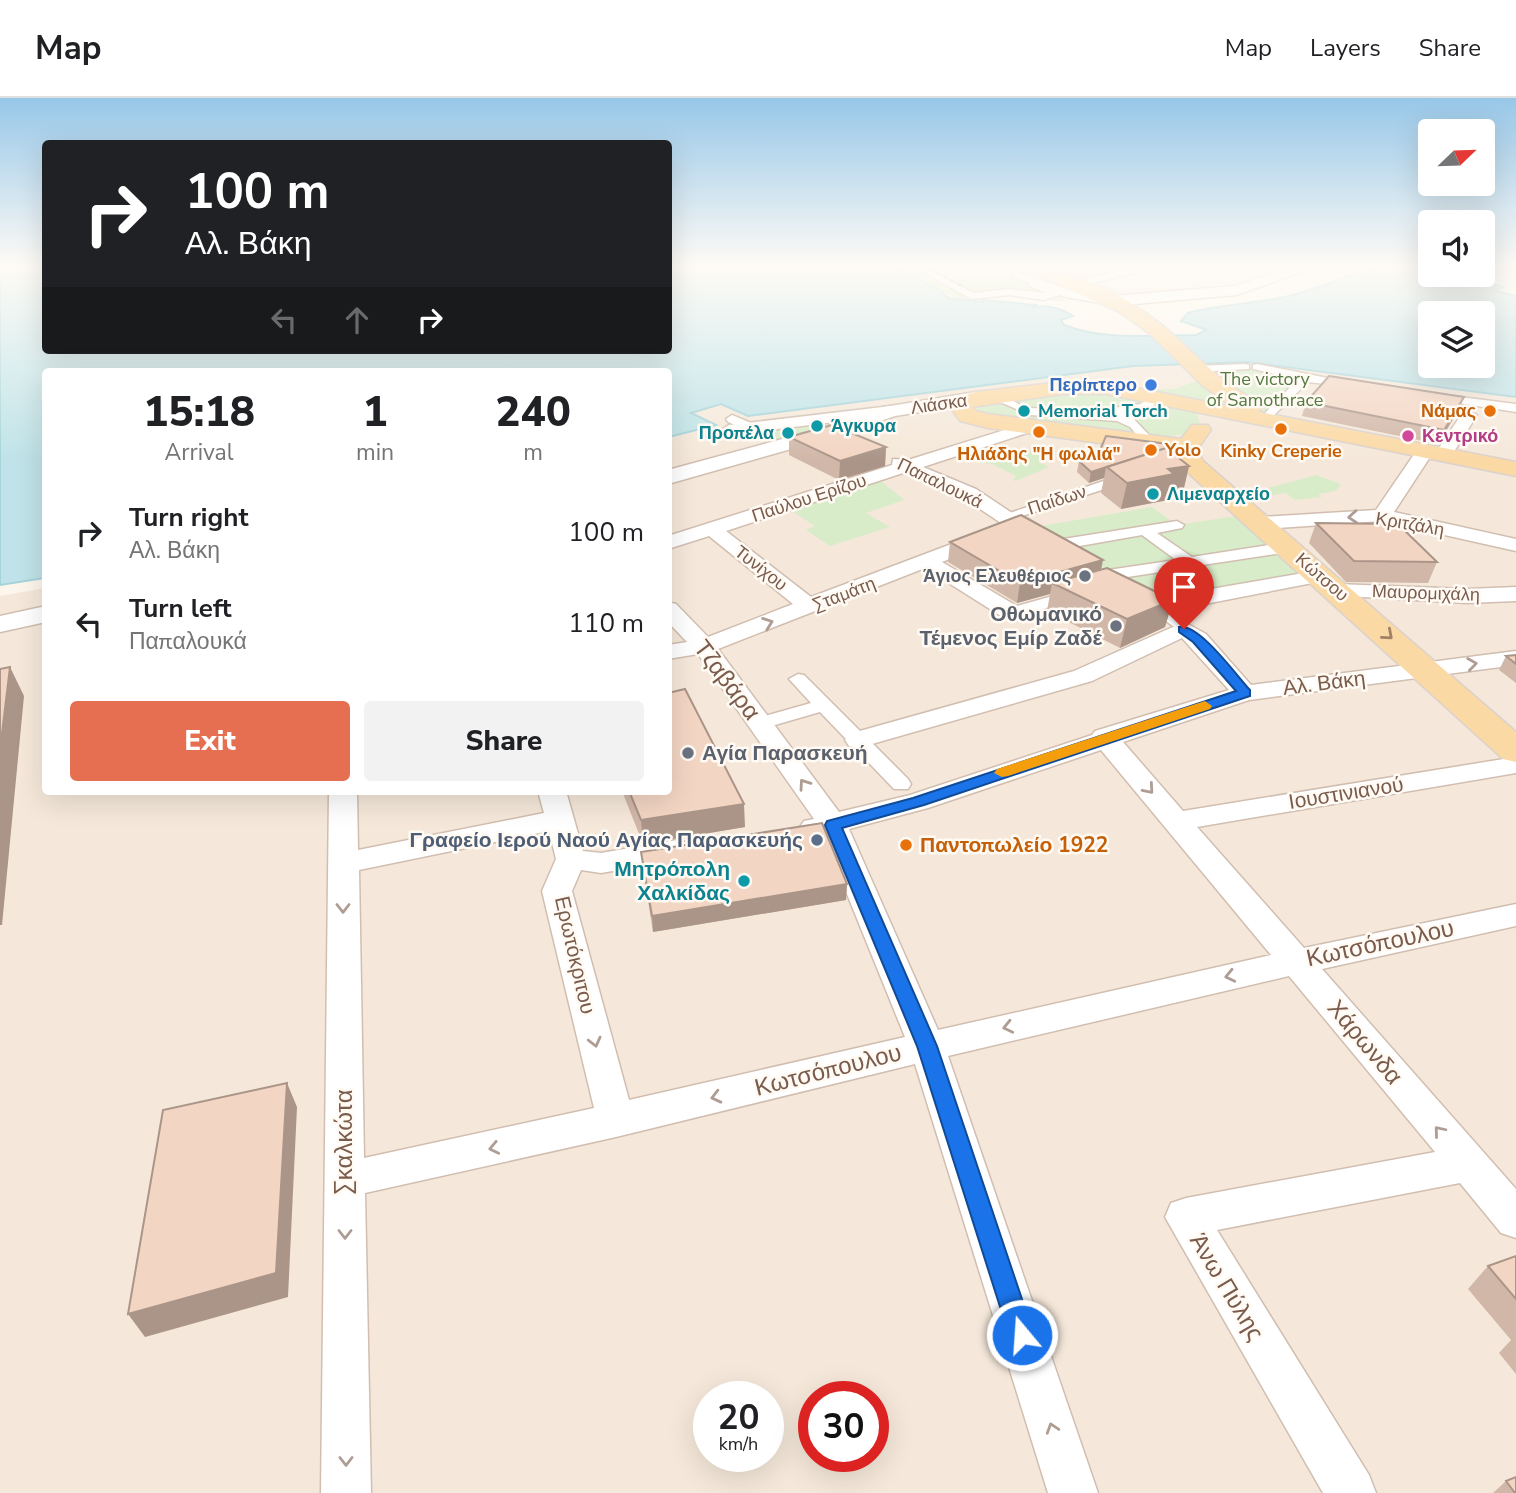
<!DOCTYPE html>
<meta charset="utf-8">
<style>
:root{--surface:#fff;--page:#f2f2f2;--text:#202124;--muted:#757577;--line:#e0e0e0;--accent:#e76f51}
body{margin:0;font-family:"Nunito Sans",sans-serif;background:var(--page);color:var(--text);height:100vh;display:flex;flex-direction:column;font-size:26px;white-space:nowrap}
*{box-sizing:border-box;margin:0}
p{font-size:23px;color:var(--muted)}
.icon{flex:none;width:38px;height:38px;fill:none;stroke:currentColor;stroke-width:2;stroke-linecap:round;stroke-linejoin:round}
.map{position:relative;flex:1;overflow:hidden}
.details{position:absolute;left:42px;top:270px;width:630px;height:427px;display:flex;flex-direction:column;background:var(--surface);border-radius:7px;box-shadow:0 7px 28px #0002}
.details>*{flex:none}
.hud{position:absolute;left:42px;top:42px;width:630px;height:214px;border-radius:7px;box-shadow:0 7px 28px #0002;background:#202124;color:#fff;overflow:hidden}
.needle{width:46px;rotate:67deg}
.tools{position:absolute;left:1418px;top:21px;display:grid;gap:14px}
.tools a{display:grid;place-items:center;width:77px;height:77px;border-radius:7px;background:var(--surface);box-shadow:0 7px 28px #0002;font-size:35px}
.speed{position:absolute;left:693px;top:1283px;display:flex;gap:14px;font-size:35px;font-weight:700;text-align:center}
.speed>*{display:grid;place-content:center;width:91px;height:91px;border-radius:50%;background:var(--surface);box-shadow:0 7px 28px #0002;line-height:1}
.speed small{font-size:18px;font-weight:400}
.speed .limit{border:10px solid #d22;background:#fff;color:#111}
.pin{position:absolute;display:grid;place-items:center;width:60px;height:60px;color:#fff;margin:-72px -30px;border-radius:50% 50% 50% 0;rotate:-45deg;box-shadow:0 0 7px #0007}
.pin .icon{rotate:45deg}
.me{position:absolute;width:77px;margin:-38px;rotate:342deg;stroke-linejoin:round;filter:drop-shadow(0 0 5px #0008)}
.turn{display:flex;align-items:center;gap:24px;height:147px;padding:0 28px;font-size:32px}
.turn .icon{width:91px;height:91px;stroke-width:2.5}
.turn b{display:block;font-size:49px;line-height:60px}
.lanes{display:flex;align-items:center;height:66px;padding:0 28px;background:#0003;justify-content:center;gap:35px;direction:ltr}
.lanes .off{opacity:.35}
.eta{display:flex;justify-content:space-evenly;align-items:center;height:119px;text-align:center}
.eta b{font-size:42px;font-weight:800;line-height:49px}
.button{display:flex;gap:14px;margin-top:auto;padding:14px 28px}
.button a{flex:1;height:80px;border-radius:7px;background:var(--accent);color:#fff;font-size:28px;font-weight:800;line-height:80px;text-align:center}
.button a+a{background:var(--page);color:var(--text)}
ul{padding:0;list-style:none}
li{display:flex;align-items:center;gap:21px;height:91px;padding:0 28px}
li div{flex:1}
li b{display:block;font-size:26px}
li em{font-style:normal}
header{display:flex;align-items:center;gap:42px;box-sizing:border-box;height:98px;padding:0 35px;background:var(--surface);border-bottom:2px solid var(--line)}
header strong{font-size:33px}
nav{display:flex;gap:38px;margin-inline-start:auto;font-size:24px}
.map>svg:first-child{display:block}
.residential{fill:#f5e8da;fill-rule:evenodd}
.green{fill:#d8ecc9}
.water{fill:#bfe3e8;stroke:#a5d3da;stroke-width:2;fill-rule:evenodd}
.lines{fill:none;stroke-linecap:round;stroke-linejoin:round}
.pedestrian-casing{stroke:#d1beb0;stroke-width:3}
.minor-casing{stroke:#d1beb0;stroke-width:3}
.tertiary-casing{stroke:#d1beb0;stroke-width:3}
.primary-casing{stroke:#dad1cd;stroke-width:3}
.pedestrian{fill:#fff;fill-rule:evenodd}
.minor{fill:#fff;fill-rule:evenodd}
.tertiary{fill:#fff;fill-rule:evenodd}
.primary{fill:#fbd9a5;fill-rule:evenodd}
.rail{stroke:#b9a8c9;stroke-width:2.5;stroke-dasharray:5 3.5;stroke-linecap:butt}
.wall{fill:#d1b7a8}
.shaded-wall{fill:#aa9588}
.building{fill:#f3d5c3;stroke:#aa9588;stroke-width:2}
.oneway{stroke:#af9d94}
.oneway2{stroke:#a18267}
.route{fill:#1a73e8;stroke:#114b97;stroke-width:2}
.slow{fill:#f59e0b}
.shop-dot{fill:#3f7fe0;stroke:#fffaf3;stroke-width:2.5}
.culture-dot{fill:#0f9aa8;stroke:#fffaf3;stroke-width:2.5}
.food-dot{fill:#e8710a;stroke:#fffaf3;stroke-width:2.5}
.hotel-dot{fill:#d1479c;stroke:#fffaf3;stroke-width:2.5}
.worship-dot{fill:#6b7280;stroke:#fffaf3;stroke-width:2.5}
.service-dot{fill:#5c6f8a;stroke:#fffaf3;stroke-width:2.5}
.labels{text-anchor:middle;stroke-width:5;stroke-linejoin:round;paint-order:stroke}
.far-park-label{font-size:18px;fill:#537a41;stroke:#fffaf3}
.far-shop-label{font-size:18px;font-weight:bold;fill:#366cbe;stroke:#fffaf3;text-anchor:end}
.far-street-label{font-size:18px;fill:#7a5c4d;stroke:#fffaf3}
.far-culture-label{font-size:18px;font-weight:bold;fill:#0d838f;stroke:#fffaf3;text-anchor:start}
.far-food-label{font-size:18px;font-weight:bold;fill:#c56008;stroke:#fffaf3}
.far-hotel-label{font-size:18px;font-weight:bold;fill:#b23c85;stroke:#fffaf3;text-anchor:start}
.far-worship-label{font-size:18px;font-weight:bold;fill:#5b616d;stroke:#fffaf3;text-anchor:end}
.worship-label{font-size:21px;font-weight:bold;fill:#5b616d;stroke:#fffaf3;text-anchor:end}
.street-label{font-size:21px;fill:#7a5c4d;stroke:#fffaf3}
.service-label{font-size:21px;font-weight:bold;fill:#4e5e75;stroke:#fffaf3;text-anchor:end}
.food-label{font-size:21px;font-weight:bold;fill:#c56008;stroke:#fffaf3;text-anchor:start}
.culture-label{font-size:21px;font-weight:bold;fill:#0d838f;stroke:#fffaf3;text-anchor:end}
.near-street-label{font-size:24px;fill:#7a5c4d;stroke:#fffaf3}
</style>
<header>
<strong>Map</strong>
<nav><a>Map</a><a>Layers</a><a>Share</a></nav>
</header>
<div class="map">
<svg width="1516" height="1395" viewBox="0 0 1516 1395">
<rect width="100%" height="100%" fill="#fdf6ec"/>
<g class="residential">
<polygon points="1037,167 1308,167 1247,185 1209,192 1125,199"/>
<path d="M1247 264 1516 299V1395H0V498L45 490 46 693H668L669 339 715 327 690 315 721 306 1133 268ZM709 1298H768V1358H709ZM814 1298H873V1358H814Z"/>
</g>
<g class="green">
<polygon points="890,167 913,167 941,182 980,177 1018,177 1069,196 1059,198 1066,204 1018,198 956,200"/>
<polygon points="1257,269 1305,280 1270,317 1125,292 1174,291 1200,282 1194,271"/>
<path d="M1054 297C1098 294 1155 296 1196 315L1200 325 1185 336 1161 339 993 321 974 313 980 307Z"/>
<polygon points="848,317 857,325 784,347 747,328"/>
<polygon points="1026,351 1051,360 1038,364 1049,369 1016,383 1013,382 1016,378 992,366 979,364 1008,363 1021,358 1015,355"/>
<polygon points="1316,377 1341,386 1336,393 1318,396 1322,399 1295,402 1286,395 1269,398 1264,391"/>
<polygon points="875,378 904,402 866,415 890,429 830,448 806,432 815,428 784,408"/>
<polygon points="1152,409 1177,427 1250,416 1321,478 1154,508 1024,431"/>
</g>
<path class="water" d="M0 167H45L46 252H668L669 167H890L939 192 949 200 983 204 982 202 1036 207 1031 210C1045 206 1061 210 1073 218L1061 222 1064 227C1105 243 1152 237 1196 237L1207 232 1181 223 1188 215C1221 206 1256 206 1289 198 1336 187 1380 157 1430 169V177H1458L1505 189 1493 192 1516 198V299L1247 264 1133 268 748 318 721 306 691 315 716 327 669 339 668 273H46L45 480 0 487ZM1430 215H1482V268H1430Z"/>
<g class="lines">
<defs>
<g id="pedestrian">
<polygon points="911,167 922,167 973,195 1010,191 1047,195 1029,188 1032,183 1062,196 1044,202 1010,197 971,201"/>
<polygon points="1245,266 1249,267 1249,271 1194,274 1189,271 1194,268"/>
<polygon points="1257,266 1358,286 1352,289 1308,284 1270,321 1266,320 1266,314 1298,281 1253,271 1253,267"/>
<polygon points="991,296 999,296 1027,310 1099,312 1140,306 1156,297 1162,300 1148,312 1129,316 1150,338 1146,346 1142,347 1136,343 1138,338 1130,329 1117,323 1030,317 991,300"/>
<polygon points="1436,296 1516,306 1516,314 1432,301 1430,299"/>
<polygon points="732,317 751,325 753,328 747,332 728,324 726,321"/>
<polygon points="1127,375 1134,379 1132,382 1010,422 1005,423 998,419"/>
<polygon points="1177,423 1184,427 1182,430 1157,435 1192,459 1288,444 1296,449 1288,454 1176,471 1213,499 1211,502 1167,511 1193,531 1184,536 1138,503 1146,498 1156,503 1191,497 1160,474 1108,482 1100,477 1108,472 1176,462 1142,437 1057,452 1049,447 1057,442"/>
<polygon points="1074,492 1080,494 1080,500 1012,520 1004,515 1006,511"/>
<polygon points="798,576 804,577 908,681 911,686 908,691 894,691 820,614 761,631 754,629 751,625 754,621 811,605 789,581"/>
</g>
<g id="minor">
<polygon points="1143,167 1167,167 1084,187 1078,183"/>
<polygon points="1018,174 1072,193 1118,203 1112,207 1065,199 1014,179 1012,177"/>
<polygon points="891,308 897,310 897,316 729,337 721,332 729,327"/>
<polygon points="1469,312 1477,317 1450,360 1444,361 1438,360 1435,356 1463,314"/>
<path d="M1030 324 1038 329 1036 332 923 369 976 391 1024 423 1027 427 1024 431H1010L962 399 906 374 726 433 811 499 978 436 985 434 995 440 992 444 942 464 1020 510 1023 515 1020 520H1004L925 470 718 551 839 714 910 697 1092 637 1095 633 1229 592 1182 540 1092 583 858 650 849 648 845 642 849 636 1074 573 1184 524 1206 536 1251 587 1516 553V567L1249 602 1123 644 1183 713 1516 659V675L1197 729 1304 850 1516 806V828L1322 871 1516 1091V1140L1501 1135 1460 1085 1217 1132 1369 1377 1376 1395H1323L1165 1119 1171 1105 1186 1100 1435 1054 1289 878 948 958 1098 1395H1048L915 966 616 1039 365 1095 371 1395H321L329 693H357L358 752 544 715 538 693H566L583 753 601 755 677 742 688 745 692 752 688 759 677 762 601 775 581 772 572 793 629 1002 905 939 823 737 814 739 804 737 799 730 804 723 814 721 698 556 668 561V547L687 544 668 524V504L676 506 708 539 793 506 709 438 668 451V438L892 367 893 361 908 362ZM1101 652 1271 857 938 932 849 731 928 710ZM549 733 556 761 542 793 594 1010 364 1060 359 772Z"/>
<polygon points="1425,348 1434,353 1394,414 1516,441 1516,453 1382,423 1261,431 1251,425 1261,419 1376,412 1419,349"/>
<polygon points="1321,472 1332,478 1328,482 1205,506 1194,499 1205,492"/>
<polygon points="1337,486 1467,491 1516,489 1516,503 1467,505 1329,497 1326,492"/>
</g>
<g id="tertiary">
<polygon points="1300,167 1323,167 1236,197 1112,208 1104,203 1112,198 1235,188"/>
<polygon points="976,294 983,296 986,300 983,304 895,318 837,338 668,386 668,372 823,330 884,309"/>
<polygon points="46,508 46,524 0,534 0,518"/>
</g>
<path id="primary" d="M1016 167C1067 167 1124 196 1163 228 1195 255 1220 286 1259 304L1262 309 1259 314 1516 364V378L1106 296H1062L972 309 976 313 988 316 1181 341 1192 327H1208L1211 332 1197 352 1203 363 1516 634V664L1503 661 1185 372 1175 355 988 330 960 323 950 309 957 299 976 294 1062 284H1106L1233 309 1203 288 1149 235 1119 214Z"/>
</defs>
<use href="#pedestrian" class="pedestrian-casing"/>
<use href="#minor" class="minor-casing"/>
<use href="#tertiary" class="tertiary-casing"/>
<use href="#primary" class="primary-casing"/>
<use href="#pedestrian" class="pedestrian"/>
<use href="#minor" class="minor"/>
<use href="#tertiary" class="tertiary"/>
<use href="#primary" class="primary"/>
<polyline class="rail" points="920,167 962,188"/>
</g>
<g class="wall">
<polygon points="1306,304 1458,313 1438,346 1302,318"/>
<polygon points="789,339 886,349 885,368 839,382 789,357"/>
<polygon points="1176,347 1174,356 1189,368 1183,394 1169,396 1168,402 1121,411 1101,395 1104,380 1089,385 1077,374 1079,363"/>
<polygon points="1316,425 1437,464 1428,485 1346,484 1309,445"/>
<polygon points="950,444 1101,472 1173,502 1165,529 1120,550 1047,513 1050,496 1017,505 948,464"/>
<polygon points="1516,557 1516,585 1499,572 1506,558"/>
<polygon points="622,693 668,693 745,729 643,746"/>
<polygon points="641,754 847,786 846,802 653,834 643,771"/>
<polygon points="1516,1158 1516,1276 1499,1255 1511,1242 1468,1191 1488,1168"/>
<polygon points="1506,1383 1516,1395 1493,1395"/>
</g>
<g class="shaded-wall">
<polygon points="1464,299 1458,313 1438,346 1444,332"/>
<polygon points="1176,347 1174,358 1107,369"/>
<polygon points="886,349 885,368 839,382 840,363"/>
<polygon points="1189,368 1183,394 1169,396 1168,402 1121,411 1127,385 1168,371"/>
<polygon points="1106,369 1104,380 1089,385 1091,374"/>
<polygon points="1103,462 1099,482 1052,485 1050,496 1017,505 1020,485"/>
<polygon points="1173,502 1165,529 1120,550 1127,521"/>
<polygon points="10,569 24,598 2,827 0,827 0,652"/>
<polygon points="744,706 745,729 643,746 641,722"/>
<polygon points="847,786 846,802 653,834 652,818"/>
<polygon points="287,985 297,1009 288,1199 145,1239 128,1216"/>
</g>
<g class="building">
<polygon points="1329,278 1464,299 1444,332 1306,304"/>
<polygon points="832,327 886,349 840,363 789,339"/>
<polygon points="1106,338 1176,347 1091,374 1079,363 1100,352"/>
<polygon points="1166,350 1189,368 1168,371 1174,376 1127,385 1107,369"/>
<polygon points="1021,417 1103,462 1020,485 950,444"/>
<polygon points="1316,425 1398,426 1437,464 1354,463"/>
<polygon points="1107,470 1173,502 1127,521 1052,485"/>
<polygon points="1516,557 1516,566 1506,558"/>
<polygon points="10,569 0,652 0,571"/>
<polygon points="685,591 744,706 641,722 629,693 668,693 668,595"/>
<polygon points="822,725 847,786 652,818 641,754"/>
<polygon points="287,985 276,1175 128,1216 163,1012"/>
<polygon points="1516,1158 1516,1201 1488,1168"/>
<polygon points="1516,1379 1516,1395 1515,1395 1506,1383"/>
</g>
<defs><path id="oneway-chevron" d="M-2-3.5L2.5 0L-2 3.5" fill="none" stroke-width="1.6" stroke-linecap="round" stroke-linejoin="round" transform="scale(1.75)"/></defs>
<g class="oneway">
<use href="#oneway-chevron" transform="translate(1353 419) rotate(176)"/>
<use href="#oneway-chevron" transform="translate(768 525) rotate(-20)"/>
<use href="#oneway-chevron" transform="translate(1472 566) rotate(-8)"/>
<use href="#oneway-chevron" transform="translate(804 686) rotate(-125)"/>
<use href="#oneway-chevron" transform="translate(1149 691) rotate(49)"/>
<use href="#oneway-chevron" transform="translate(343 810) rotate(90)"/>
<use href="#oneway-chevron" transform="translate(1230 878) rotate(167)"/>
<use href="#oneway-chevron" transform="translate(1008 929) rotate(167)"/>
<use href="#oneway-chevron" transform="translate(595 944) rotate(76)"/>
<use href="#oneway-chevron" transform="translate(716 999) rotate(166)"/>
<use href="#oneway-chevron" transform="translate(1439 1033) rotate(-130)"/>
<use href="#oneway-chevron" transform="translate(494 1050) rotate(168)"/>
<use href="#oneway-chevron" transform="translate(345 1136) rotate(90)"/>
<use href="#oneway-chevron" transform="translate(1052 1330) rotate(-108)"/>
<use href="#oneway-chevron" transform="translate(346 1363) rotate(90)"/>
</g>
<use class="oneway2" href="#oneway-chevron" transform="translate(1388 537) rotate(41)"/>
<linearGradient id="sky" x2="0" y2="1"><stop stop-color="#97c7e8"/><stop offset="0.46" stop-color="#fefbf6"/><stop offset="1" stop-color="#fefbf6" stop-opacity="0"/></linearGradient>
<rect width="1516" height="363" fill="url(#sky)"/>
<path class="route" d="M1179 529C1199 525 1236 577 1250 592V598L924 707 842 730 937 948 1034 1237 1031 1246 1022 1250 1013 1246 1009 1237 917 948 825 727 827 723 913 700 1236 593 1193 544 1179 534Z"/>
<polygon class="slow" points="1205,603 1212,608 1210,611 1008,678 1002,679 994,675 997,671"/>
<circle class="shop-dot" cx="1151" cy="287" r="7"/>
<g class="culture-dot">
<circle cx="1024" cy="313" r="7"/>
<circle cx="817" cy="328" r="7"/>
<circle cx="788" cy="335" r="7"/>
<circle cx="1153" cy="396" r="7"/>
<circle cx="744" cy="783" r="7"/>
</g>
<g class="food-dot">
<circle cx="1490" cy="313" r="7"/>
<circle cx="1281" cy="331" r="7"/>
<circle cx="1039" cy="334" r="7"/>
<circle cx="1151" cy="352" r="7"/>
<circle cx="906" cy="747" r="7"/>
</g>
<circle class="hotel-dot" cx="1408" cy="338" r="7"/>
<g class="worship-dot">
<circle cx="1085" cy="478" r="7"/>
<circle cx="1116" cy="528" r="7"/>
<circle cx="688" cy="655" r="7"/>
</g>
<circle class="service-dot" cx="817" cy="742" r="7"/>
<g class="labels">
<g class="far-park-label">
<text x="1265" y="287">The victory<tspan x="1265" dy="21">of Samothrace</tspan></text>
</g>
<g class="far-shop-label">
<text x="1137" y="293">Περίπτερο</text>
</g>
<g class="far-street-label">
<text transform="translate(939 306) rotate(-8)" y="6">Λιάσκα</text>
<text transform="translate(940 385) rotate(26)" y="6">Παπαλουκά</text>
<text transform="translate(809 400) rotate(-18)" y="6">Παύλου Ερίζου</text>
<text transform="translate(1057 402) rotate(-18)" y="6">Παίδων</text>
<text transform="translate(1410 426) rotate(10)" y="6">Κριτζάλη</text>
<text transform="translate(761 470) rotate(38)" y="6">Τυνίχου</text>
<text transform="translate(1322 479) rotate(41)" y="6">Κώτσου</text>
<text transform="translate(1426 495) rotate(2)" y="6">Μαυρομιχάλη</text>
<text transform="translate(844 496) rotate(-21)" y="6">Σταμάτη</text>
</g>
<g class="far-culture-label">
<text x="1038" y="319">Memorial Torch</text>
<text x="831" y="334">Άγκυρα</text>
<text x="774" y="341" text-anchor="end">Προπέλα</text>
<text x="1167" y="402">Λιμεναρχείο</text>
</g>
<g class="far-food-label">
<text x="1476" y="319" text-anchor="end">Νάμας</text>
<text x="1165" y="358" text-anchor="start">Yolo</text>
<text x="1281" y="359">Kinky Creperie</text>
<text x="1039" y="362">Ηλιάδης "Η φωλιά"</text>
</g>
<g class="far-hotel-label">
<text x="1422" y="344">Κεντρικό</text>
</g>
<g class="far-worship-label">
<text x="1071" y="484">Άγιος Ελευθέριος</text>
</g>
<g class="worship-label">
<text x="1102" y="523">Οθωμανικό<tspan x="1102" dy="24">Τέμενος Εμίρ Ζαδέ</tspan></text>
<text x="702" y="662" text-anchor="start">Αγία Παρασκευή</text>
</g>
<g class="street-label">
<text transform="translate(1324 585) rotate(-7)" y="7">Αλ. Βάκη</text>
<text transform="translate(1346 695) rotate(-9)" y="7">Ιουστινιανού</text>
<text transform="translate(575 857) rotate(77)" y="7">Ερωτόκριτου</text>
</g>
<g class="service-label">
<text x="803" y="749">Γραφείο Ιερού Ναού Αγίας Παρασκευής</text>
</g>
<g class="food-label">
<text x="920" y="754">Παντοπωλείο 1922</text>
</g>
<g class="culture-label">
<text x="730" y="778">Μητρόπολη<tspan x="730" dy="24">Χαλκίδας</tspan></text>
</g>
<g class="near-street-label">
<text transform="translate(727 582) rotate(53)" y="8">Τζαβάρα</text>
<text transform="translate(1380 845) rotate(-12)" y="8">Κωτσόπουλου</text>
<text transform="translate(1365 944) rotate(50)" y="8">Χάρωνδα</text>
<text transform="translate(828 972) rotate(-14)" y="8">Κωτσόπουλου</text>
<text transform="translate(344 1044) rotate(-90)" y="8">Σκαλκώτα</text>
<text transform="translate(1227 1189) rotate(59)" y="8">Άνω Πύλης</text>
</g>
</g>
</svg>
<div class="tools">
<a><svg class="needle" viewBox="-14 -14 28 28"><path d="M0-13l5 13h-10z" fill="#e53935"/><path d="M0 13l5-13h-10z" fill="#757577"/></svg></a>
<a><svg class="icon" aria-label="sound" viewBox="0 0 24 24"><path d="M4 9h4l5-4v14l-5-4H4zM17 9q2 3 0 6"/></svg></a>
<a><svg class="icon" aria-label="layers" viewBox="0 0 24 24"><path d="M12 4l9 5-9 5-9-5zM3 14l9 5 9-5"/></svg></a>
</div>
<div class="speed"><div>20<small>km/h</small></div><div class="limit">30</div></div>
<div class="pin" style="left:1184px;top:531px;background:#d93025"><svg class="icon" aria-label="arrive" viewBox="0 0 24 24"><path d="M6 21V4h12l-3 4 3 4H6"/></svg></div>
<svg class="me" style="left:1022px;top:1237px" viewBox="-20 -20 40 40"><circle r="17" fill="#1a73e8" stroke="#fff" stroke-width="3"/><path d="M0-11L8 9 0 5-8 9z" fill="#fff"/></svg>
<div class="hud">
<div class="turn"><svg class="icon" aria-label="right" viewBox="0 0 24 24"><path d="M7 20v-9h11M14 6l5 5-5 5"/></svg><div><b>100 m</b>Αλ. Βάκη</div></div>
<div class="lanes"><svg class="icon off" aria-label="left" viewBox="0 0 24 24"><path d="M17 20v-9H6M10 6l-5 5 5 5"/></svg><svg class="icon off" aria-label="ahead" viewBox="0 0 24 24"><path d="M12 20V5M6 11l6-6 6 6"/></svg><svg class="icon" aria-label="right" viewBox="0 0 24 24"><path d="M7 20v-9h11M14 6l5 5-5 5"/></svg></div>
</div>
<section class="details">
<div class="eta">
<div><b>15:18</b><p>Arrival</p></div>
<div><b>1</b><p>min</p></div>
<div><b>240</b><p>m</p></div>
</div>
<ul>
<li><svg class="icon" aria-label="right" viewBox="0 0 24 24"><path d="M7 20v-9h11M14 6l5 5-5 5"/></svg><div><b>Turn right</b><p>Αλ. Βάκη</p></div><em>100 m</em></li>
<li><svg class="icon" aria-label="left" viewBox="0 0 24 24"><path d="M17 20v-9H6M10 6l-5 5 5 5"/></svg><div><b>Turn left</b><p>Παπαλουκά</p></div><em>110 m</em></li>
</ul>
<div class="button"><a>Exit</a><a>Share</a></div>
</section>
</div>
